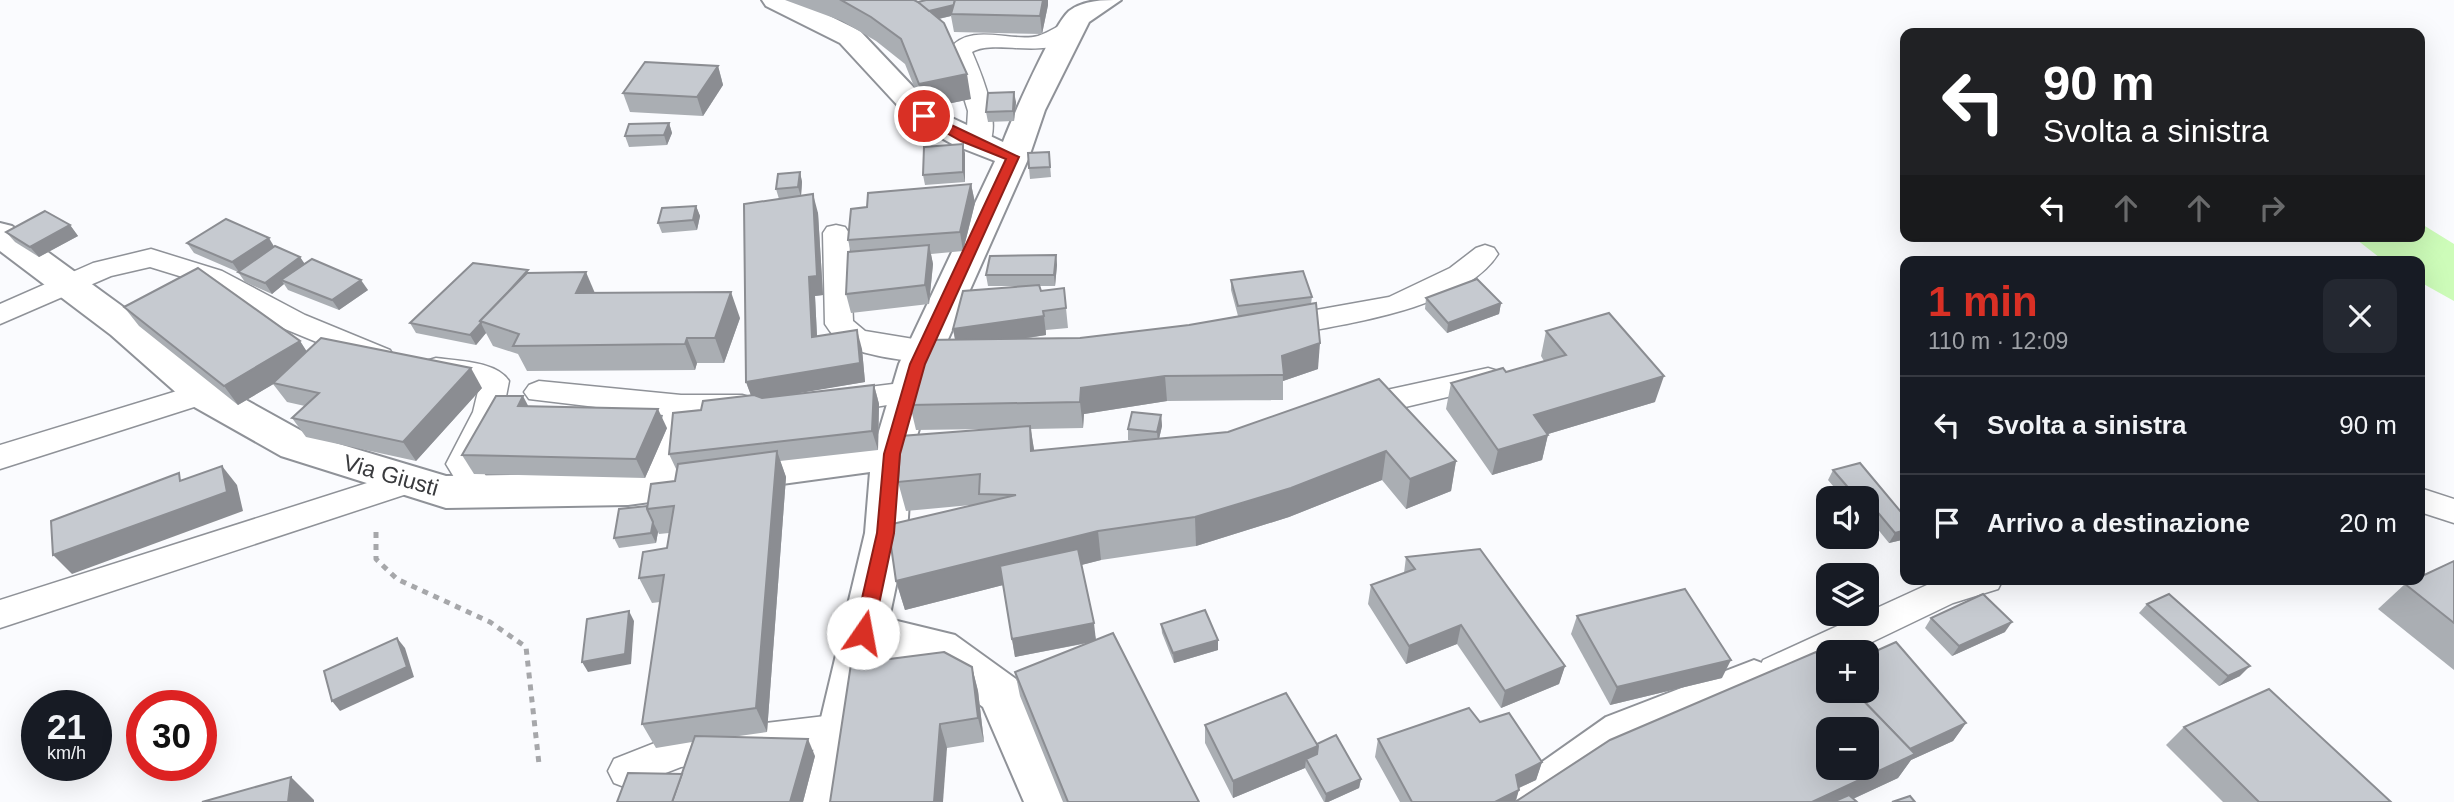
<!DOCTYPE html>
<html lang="it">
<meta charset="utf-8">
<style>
:root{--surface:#171b24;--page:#242831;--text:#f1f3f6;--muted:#9ea1a6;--line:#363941;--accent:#d93025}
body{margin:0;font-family:Arial,sans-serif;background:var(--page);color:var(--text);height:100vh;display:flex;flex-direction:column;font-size:26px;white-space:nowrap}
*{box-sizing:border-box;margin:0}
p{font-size:23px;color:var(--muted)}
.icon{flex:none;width:38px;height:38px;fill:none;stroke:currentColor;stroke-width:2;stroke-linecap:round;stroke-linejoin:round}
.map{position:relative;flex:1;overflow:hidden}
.side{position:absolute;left:1900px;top:256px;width:525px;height:329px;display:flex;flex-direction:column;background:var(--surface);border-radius:14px;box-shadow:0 7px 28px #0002}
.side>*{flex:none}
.banner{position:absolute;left:1900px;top:28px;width:525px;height:214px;border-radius:14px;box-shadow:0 7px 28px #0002;background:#202124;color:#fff;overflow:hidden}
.fabs{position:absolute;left:1816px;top:486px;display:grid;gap:14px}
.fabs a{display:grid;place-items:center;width:63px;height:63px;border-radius:14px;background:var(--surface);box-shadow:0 7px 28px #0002;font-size:35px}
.speed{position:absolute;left:21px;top:690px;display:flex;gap:14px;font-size:35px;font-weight:700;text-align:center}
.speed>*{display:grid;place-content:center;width:91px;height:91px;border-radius:50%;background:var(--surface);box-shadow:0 7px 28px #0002;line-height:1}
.speed small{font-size:18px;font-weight:400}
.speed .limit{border:10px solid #d22;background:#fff;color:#111}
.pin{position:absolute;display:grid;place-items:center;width:60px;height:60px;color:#fff;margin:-30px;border:4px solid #fff;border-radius:50%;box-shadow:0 2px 7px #0007}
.me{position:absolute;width:77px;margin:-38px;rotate:12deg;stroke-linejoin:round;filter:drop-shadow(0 0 5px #0008)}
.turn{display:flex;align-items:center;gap:24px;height:147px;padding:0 28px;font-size:32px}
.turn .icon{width:91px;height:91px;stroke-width:2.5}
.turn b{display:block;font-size:49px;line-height:60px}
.lanes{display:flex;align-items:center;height:66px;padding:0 28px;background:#0003;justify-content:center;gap:35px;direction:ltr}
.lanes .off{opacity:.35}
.round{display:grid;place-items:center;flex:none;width:74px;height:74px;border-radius:14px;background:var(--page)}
.summary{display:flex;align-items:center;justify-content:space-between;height:119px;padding:0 28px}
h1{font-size:42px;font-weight:700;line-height:52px;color:var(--accent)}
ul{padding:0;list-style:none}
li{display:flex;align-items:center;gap:21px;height:98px;padding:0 28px;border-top:2px solid var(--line)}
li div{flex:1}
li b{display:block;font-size:26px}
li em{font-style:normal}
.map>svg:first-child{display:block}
.green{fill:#cdfcb9}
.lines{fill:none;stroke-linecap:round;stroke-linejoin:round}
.lane-casing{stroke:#8f9298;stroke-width:3}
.street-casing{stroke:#8f9298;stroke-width:4}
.path{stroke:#a6a7aa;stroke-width:5;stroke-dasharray:6 6;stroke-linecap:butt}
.lane{fill:#fff;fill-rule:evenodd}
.street{fill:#fff;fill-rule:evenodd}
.wall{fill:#aaaeb3}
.shaded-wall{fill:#8b8d92}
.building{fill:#c6cad0;stroke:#8b8d92;stroke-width:2;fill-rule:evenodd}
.route{fill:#d93025;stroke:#8d1f18;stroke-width:2}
.labels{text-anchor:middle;stroke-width:5;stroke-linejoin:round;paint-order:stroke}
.street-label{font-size:23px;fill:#3a3b3e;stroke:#fff}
</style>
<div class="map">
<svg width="2454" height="802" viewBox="0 0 2454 802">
<rect width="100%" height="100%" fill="#fafbfe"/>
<polygon class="green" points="2420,223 2454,244 2454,301 2420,282 2420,261 2384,261 2352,236 2420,236"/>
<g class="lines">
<defs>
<g id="lane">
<path d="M1073 20 1084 27C1057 66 997 37 972 52 982 75 1003 125 987 148H969L966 143 968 111 949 50C969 21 1011 43 1038 36 1050 32 1060 24 1073 20Z"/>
<path d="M836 225 845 227 849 233 853 321 865 331 956 346 960 353 956 360C932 367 872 357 848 347 839 343 830 332 825 324L823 233 827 227Z"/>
<path d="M1485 245 1494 248 1498 254C1463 310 1338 325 1277 337L1267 334 1263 327 1267 320 1277 317 1389 297 1450 268 1476 248Z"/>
<polygon points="151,249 222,271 305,315 390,350 394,357 390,364 380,367 370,364 285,329 202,283 150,267 111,276 0,324 0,304 93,263"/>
<path d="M436 358C457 361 497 361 509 381L503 412 478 463 495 491 490 500 479 503 468 500 446 464 473 412 479 387 426 375 421 368 426 361Z"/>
<polygon points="1488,368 1498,371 1503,378 1498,385 1359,418 1348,415 1344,407 1348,399 1359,396"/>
<polygon points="539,381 681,395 742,395 753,398 757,406 753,414 742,417 693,417 677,484 672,492 661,496 650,492 645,484 663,415 529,399 524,392 529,385"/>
<polygon points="909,382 919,386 924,393 919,400 837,413 826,410 822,402 826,394 837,391"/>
<polygon points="203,383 213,387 218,394 213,401 0,469 0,445"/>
<polygon points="411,469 422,473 427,481 422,489 0,628 0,600"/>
<polygon points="2420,488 2454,499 2454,523 2420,512"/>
<path d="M1940 579H2003L1998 589 1953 603 1849 653H1829V662C1808 672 1786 690 1763 682L1758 671 1763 660Z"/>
<polygon points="842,714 855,718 860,730 855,742 842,746 681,767 627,788 614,783 608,771 614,759 680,733"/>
</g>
<g id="street">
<path d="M762 0H797L860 31 935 110 1003 142C1012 118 1053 25 1069 11 1084 0 1102 0 1121 0L1089 22 1045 110 1029 157 937 364 912 454 907 533 889 619 955 635 1016 679 1074 802H1024L983 707 927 666 881 656 851 802H801L865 533 870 472 628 505 446 508 281 456 189 404 111 335 0 251V223L12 226 137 317 217 384 309 435 446 476 628 473 876 441 899 364 995 161 954 145 913 122 840 43 766 6Z"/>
<polygon points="1754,660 1770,666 1777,680 1770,694 1640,747 1565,802 1501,802 1508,786 1606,717"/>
</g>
</defs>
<use href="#lane" class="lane-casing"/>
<use href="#street" class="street-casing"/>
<polyline class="path" points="376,532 376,559 397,579 490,622 526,647 539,764"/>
<use href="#lane" class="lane"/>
<use href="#street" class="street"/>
</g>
<g class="wall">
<polygon points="785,0 914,0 918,2 955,0 1048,0 1048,5 1042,34 954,32 951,16 939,19 971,99 923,109 905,64 876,41 842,21"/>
<polygon points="718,66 723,85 703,116 630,112 623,93"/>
<polygon points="1016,102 1014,121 988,122 986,112"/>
<polygon points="669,123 672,133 667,145 629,147 625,136"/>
<polygon points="963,144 965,154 965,182 925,185 923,175"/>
<polygon points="1049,152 1051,177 1030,179 1029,168"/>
<polygon points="800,172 802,182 801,195 818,213 823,295 815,296 817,336 862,349 865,382 784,395 874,385 879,404 878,450 780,461 786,477 767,732 732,737 815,756 803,802 617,802 682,774 692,742 656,748 642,724 660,602 652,603 639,578 667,548 669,533 659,534 658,532 656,543 619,548 614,538 675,481 677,471 669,454 701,410 751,395 746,382 779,199 776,189"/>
<polygon points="971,184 975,203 963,251 931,254 933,264 929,304 851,313 846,294 851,252 848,240 867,207"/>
<polygon points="696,206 700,216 697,230 662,233 658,223"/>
<polygon points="70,225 78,236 39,257 15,242 6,232"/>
<polygon points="187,243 274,246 300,257 304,264 368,290 339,310 288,290 284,284 272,294 245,282 238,272 194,253"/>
<polygon points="1056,255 1057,265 1055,286 1040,286 1041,291 1064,288 1068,328 1046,330 1046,335 1022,339 1080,338 1189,325 1238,316 1231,290 1231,280 1312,297 1311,304 1318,369 1283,381 1283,400 1167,401 1084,414 1083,428 1031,429 1034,451 1140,441 1128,440 1128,429 1161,415 1162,426 1159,439 1228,432 1379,379 1456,461 1451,491 1406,509 1382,480 1289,517 1196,546 1101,560 1081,565 1096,640 1199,802 1063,802 1020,696 1015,672 1093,642 1015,657 1003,585 905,610 896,581 971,505 906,511 898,482 986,429 916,430 910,405 955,340 953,329 1026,286 988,286 986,275"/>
<polygon points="529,273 595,293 740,318 724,363 697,363 695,370 527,371 518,354 493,346 486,333 476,345 416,333 410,323"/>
<polygon points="1426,298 1501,303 1499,314 1447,333 1425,309"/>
<polygon points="124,307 300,341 306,351 482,388 416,461 306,437 292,418 305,406 287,402 273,384 238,405 139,326"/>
<polygon points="1546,331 1655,402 1548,434 1542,460 1492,475 1446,409 1451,383 1506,372 1544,361 1541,356"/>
<polygon points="529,406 667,428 645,478 474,474 462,455"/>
<polygon points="1833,470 1906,518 1906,539 1889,543 1867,516 1867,499 1844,499 1828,480"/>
<polygon points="1406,557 1565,666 1559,684 1501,708 1457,644 1406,664 1368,604 1371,585 1404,573"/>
<polygon points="2454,561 2454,670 2378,609 2405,584"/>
<polygon points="2147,604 2240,676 2219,686 2139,613"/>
<polygon points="1577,616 1722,678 1610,705 1571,634"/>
<polygon points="1931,618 2005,632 1952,656 1925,628"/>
<polygon points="1161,624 1218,650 1174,663 1162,633"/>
<polygon points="972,667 978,691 984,742 947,748 830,802"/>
<polygon points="1829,691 1966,723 1953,741 1911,760 1898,778 1853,799 1857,802 1400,802 1375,757 1378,739 1480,722 1542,762 1536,780 1519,788 1516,802"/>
<polygon points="1205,725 1317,744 1361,779 1359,788 1328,802 1324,802 1305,768 1233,798 1205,743"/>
<polygon points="2184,727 2391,802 2223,802 2166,745"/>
</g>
<g class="shaded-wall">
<polygon points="1043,0 1048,0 1048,5 1042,34 1040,16"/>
<polygon points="958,4 951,14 951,16 924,22 922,13"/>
<polygon points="718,66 723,85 703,116 697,97"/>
<polygon points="967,74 971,99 923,109 919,84"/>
<polygon points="1014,92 1016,102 1014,121 1013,111"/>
<polygon points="669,123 672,133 667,145 664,135"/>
<polygon points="963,144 965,154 965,182 963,172"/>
<polygon points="800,172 802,182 801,197 798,187"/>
<polygon points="971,184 975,203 963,251 960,232"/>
<polygon points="813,194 818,213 823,295 815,296 818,356 812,337 809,277"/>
<polygon points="696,206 700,216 697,230 693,220"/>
<polygon points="70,225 78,236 39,257 30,247"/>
<polygon points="269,238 275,248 239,272 232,262"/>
<polygon points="929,245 933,264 929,304 925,285"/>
<polygon points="1056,255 1057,265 1055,286 1054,275"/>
<polygon points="300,257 307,267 281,280 284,284 272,294 265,283"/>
<polygon points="586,272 597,298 576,293"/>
<polygon points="361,280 368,290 339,310 332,300"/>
<polygon points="731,292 740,318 724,363 715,338"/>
<polygon points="1501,303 1499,314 1447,333 1448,323"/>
<polygon points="1044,316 1046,335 957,348 953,329"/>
<polygon points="481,323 486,333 476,345 470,335"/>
<polygon points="857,330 862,349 865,382 753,401 746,382"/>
<polygon points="687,338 697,363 695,370 685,344"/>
<polygon points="300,341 313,361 238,405 224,386"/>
<polygon points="1320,343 1318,369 1283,381 1282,356"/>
<polygon points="471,368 482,388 416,461 403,442"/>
<polygon points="1165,376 1167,401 1084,414 1083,428 1080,402 1081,388"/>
<polygon points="1664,376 1655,402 1528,440 1534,415"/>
<polygon points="874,385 879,404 878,450 872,431"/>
<polygon points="523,396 533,415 518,406"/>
<polygon points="658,409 667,428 645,478 636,459"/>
<polygon points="1161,415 1162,426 1158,443 1157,432"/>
<polygon points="1030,426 1035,455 1031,451"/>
<polygon points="1548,435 1542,460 1492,475 1498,450"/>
<polygon points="777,451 786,477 767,732 756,708"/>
<polygon points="1386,451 1382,480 1289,517 1196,546 1195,517"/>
<polygon points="1456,461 1451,491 1406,509 1410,479"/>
<polygon points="222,466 237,485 243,511 72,574 53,555"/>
<polygon points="653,522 658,532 656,543 651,533"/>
<polygon points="1906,530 1906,539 1889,543 1895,533"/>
<polygon points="1098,531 1101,560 905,610 896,581"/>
<polygon points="629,611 634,621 631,664 588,672 582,662"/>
<polygon points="2012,622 2005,632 1952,656 1959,646"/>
<polygon points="1094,623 1096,641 1015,657 1012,639"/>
<polygon points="1461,625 1457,644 1406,664 1409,646"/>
<polygon points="397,638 405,648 414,677 340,711 332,701"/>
<polygon points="1218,640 1218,650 1174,663 1173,653"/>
<polygon points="1731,660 1722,678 1610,705 1617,687"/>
<polygon points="1565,666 1559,684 1501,708 1505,691"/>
<polygon points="2250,666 2240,676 2219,686 2228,676"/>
<polygon points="972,667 978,691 984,742 978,718"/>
<polygon points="1966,723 1953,741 1911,760 1898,778 1846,802 1812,802 1903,752"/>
<polygon points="940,724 947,748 943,802 934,802"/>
<polygon points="808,739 815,756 803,802 790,802"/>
<polygon points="1318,746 1316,763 1306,759 1305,768 1233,798 1233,781"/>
<polygon points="1542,762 1536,780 1510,792 1516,775"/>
<polygon points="291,777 314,800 314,802 288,802"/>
<polygon points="1361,779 1359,788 1328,802 1325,802 1326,794"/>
<polygon points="1519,790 1515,802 1495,802"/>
</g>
<g class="building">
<polygon points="841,0 914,0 920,3 944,23 967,74 919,84 901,39 871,17"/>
<polygon points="926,0 955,0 954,5 929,11 918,2"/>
<polygon points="955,0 1043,0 1040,16 951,14"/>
<polygon points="645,62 718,66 697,97 623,93"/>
<polygon points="1014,92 1013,111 986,112 988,93"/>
<polygon points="669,123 664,135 625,136 629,124"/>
<polygon points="963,144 963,172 923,175 924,147"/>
<polygon points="1049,152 1050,167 1029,168 1028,153"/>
<polygon points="800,172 798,187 776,189 778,174"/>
<polygon points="971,184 960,232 848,240 851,209 867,207 868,193"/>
<polygon points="813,194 817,276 809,277 812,337 857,330 860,363 746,382 744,204"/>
<polygon points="696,206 693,220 658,223 662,208"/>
<polygon points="45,211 70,225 30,247 6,232"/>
<polygon points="226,219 269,238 232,262 187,243"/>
<polygon points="929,245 925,285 846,294 848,252"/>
<polygon points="275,246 300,257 265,283 238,272"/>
<polygon points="1056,255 1054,275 986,275 990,256"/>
<polygon points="312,259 361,280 332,300 281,280"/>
<polygon points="473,263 528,270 508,292 480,321 481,323 470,335 410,323"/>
<polygon points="198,268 300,341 224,386 124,307"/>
<polygon points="1303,271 1312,297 1238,306 1231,280"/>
<polygon points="586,272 576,293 731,292 715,338 687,338 685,344 513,346 519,334 480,321 527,273"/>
<polygon points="1477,279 1501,303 1448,323 1426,298"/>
<polygon points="1039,285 1041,291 1064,288 1066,308 1043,311 1044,316 953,329 963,291"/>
<polygon points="1316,303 1320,343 1282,356 1284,375 1165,376 1081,388 1080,402 910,405 925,340 1080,338 1189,325"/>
<polygon points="1609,313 1664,376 1534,415 1548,435 1498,450 1451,383 1503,368 1506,372 1566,355 1546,331"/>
<polygon points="321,338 471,368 403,442 292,418 319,393 273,383"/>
<polygon points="1379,379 1456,461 1410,479 1386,451 1291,488 1195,517 1098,531 896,581 888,525 1016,495 979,494 980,474 898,482 901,436 1030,426 1031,451 1228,432"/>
<polygon points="874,385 872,431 669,454 673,413 701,410 703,401 754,395 762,398"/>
<polygon points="496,396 523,396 518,406 658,409 636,459 462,455"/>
<polygon points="1132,412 1161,415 1157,432 1128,429"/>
<polygon points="777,451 756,708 642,724 664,575 639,578 643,552 667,548 674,506 647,509 651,484 675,481 678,464"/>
<polygon points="1860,463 1906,518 1906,530 1895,533 1870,503 1867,502 1867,499 1858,499 1833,470"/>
<polygon points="222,466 227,492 53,555 51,521 179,473 180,481"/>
<polygon points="647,506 647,509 653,522 651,533 614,538 619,509"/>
<polygon points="1078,549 1094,623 1012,639 1000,566"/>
<polygon points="1480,549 1565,666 1505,691 1461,625 1409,646 1371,585 1415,569 1406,557"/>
<polygon points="2454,561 2454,623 2405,584 2415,579 2420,579 2420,577"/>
<polygon points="1685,589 1731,660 1617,687 1577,616"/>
<polygon points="1983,594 2012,622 1959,646 1931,618"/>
<polygon points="2169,594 2250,666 2228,676 2147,604"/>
<polygon points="1205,610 1218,640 1173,653 1161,624"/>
<polygon points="629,611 625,654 582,662 587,619"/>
<polygon points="1113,633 1199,802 1068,802 1015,672"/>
<polygon points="397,638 407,667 332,701 324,671"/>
<polygon points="1896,642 1966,723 1910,749 1854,691 1867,691 1867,655"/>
<polygon points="944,652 972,667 978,718 940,724 934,802 830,802 851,664"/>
<path d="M1816 652 1829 665V691H1854L1915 754 1812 802H1515L1610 740ZM1829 730H1867V768H1829Z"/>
<polygon points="2269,689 2391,802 2259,802 2184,727"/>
<polygon points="1286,693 1318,746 1233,781 1205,725"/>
<polygon points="1469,708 1480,722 1509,713 1542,762 1516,775 1519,790 1495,802 1412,802 1378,739"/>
<polygon points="1336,735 1361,779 1326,794 1306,759 1317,754 1318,746 1317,744"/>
<polygon points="695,736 808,739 790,802 672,802"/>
<polygon points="628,773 682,774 672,802 617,802"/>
<polygon points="291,777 288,802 202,802"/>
<polygon points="1849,795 1857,802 1833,802"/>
<polygon points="1910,796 1915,802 1892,802"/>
</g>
<polygon class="route" points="924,112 1019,157 925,364 900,454 894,533 873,633 870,639 857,639 854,633 877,533 884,454 910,364 1006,159 961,141 920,118 918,116"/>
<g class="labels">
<g class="street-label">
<text transform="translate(391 475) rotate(16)" y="8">Via Giusti</text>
</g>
</g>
</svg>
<div class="fabs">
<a><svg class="icon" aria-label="sound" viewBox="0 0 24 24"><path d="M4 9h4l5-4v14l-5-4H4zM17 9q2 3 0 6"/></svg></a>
<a><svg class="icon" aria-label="layers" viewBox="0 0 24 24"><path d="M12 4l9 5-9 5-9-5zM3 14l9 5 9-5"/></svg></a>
<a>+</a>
<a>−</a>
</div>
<div class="speed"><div>21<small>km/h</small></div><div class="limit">30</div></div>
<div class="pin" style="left:924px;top:116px;background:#d93025"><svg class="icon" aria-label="arrive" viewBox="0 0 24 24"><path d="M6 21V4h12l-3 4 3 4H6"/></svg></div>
<svg class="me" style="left:863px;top:633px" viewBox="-20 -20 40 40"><circle r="19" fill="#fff"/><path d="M0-13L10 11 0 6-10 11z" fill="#d93025"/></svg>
<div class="banner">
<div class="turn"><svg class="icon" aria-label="left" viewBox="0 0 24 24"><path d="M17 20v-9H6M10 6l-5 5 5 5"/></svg><div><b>90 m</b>Svolta a sinistra</div></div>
<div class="lanes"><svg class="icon" aria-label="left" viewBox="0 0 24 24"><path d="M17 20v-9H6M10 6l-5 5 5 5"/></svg><svg class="icon off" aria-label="ahead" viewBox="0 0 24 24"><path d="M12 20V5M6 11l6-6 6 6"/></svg><svg class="icon off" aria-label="ahead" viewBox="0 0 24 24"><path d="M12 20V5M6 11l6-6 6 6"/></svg><svg class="icon off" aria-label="right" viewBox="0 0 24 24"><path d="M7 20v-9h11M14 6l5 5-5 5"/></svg></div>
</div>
<section class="side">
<div class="summary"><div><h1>1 min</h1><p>110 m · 12:09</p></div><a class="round"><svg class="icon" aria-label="close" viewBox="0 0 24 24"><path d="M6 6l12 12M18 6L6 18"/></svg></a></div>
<ul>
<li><svg class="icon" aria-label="left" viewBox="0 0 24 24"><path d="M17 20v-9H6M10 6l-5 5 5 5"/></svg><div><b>Svolta a sinistra</b></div><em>90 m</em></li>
<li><svg class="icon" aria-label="arrive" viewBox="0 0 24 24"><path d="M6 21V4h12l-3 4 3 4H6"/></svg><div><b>Arrivo a destinazione</b></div><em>20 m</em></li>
</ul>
</section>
</div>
